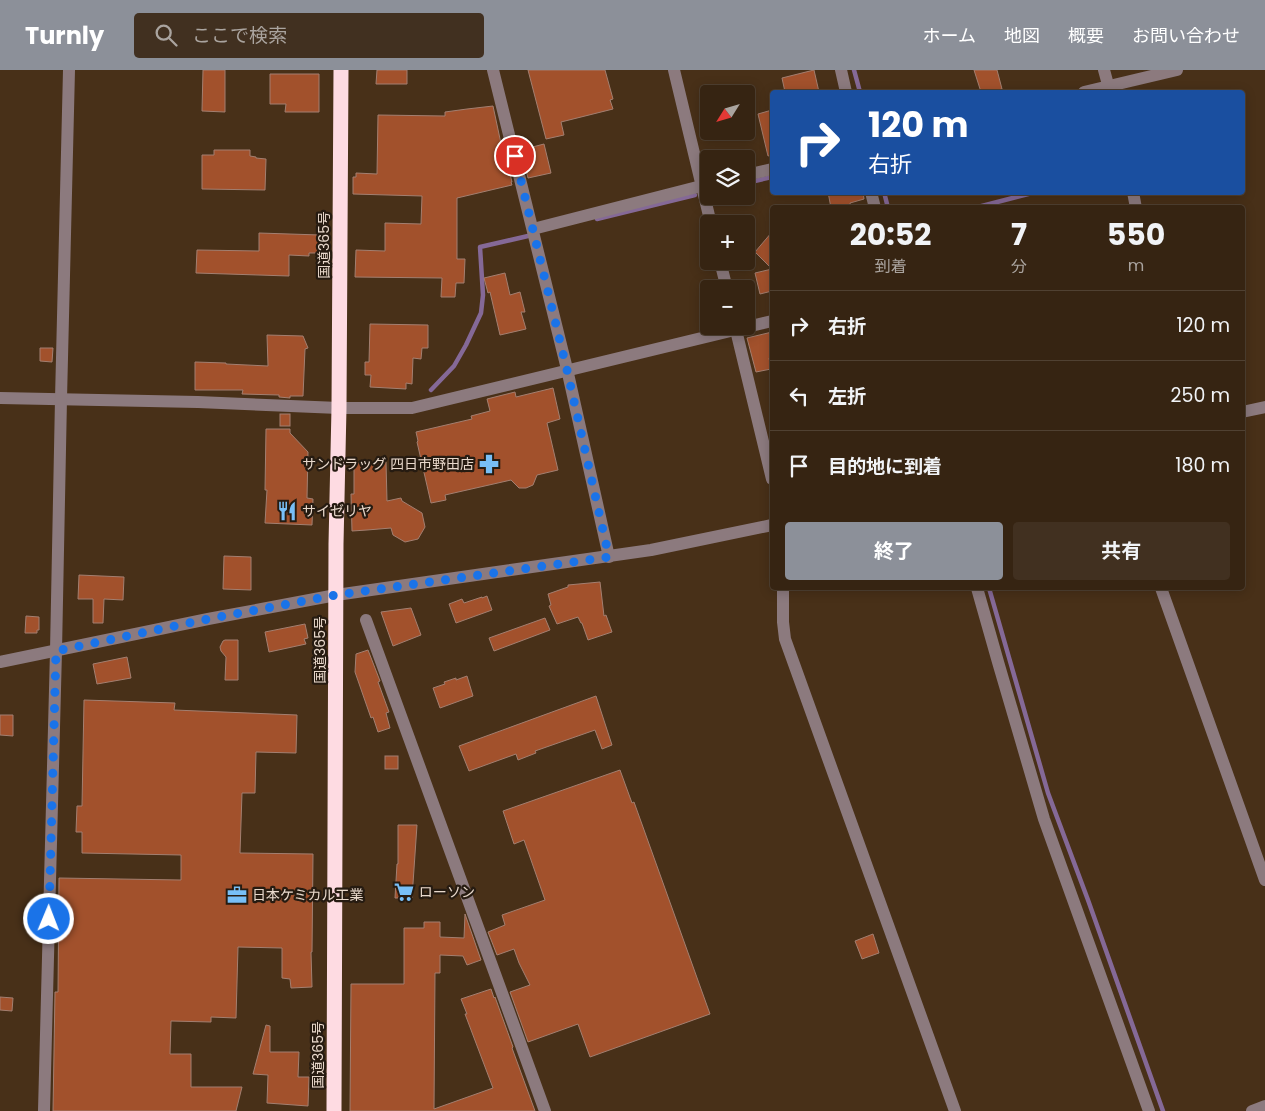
<!DOCTYPE html>
<html lang="ja">
<meta charset="utf-8">
<style>
:root{--surface:#362412;--page:#413020;--text:#f1f3f6;--muted:#aaa49f;--line:#504132;--accent:#8c9099}
body{margin:0;font-family:Poppins,"Noto Sans JP",sans-serif;background:var(--page);color:var(--text);height:100vh;display:flex;flex-direction:column;font-size:19px;white-space:nowrap}
*{box-sizing:border-box;margin:0}
p{font-size:16px;color:var(--muted)}
.icon{flex:none;width:28px;height:28px;fill:none;stroke:currentColor;stroke-width:2;stroke-linecap:round;stroke-linejoin:round}
.map{position:relative;flex:1;overflow:hidden}
.sheet{position:absolute;left:770px;top:135px;width:475px;height:385px;display:flex;flex-direction:column;background:var(--surface);border-radius:5px;box-shadow:0 2px 12px #0003,0 0 0 1px var(--line)}
.sheet>*{flex:none}
.banner{position:absolute;left:770px;top:20px;width:475px;height:105px;border-radius:5px;box-shadow:0 2px 12px #0003,0 0 0 1px var(--line);background:#1a4fa0;color:#fff;overflow:hidden}
.needle{width:32px;rotate:233deg}
.controls{position:absolute;left:700px;top:15px;display:grid;gap:10px}
.controls a{display:grid;place-items:center;width:55px;height:55px;border-radius:5px;background:var(--surface);box-shadow:0 2px 12px #0003,0 0 0 1px var(--line);font-size:25px}
.pin{position:absolute;display:grid;place-items:center;width:42px;height:42px;color:#fff;margin:-21px;border:2px solid #fff;border-radius:50%;box-shadow:0 1px 5px #0007}
.me{position:absolute;width:55px;margin:-28px;rotate:1deg;stroke-linejoin:round;filter:drop-shadow(0 0 4px #0008)}
.turn{display:flex;align-items:center;gap:18px;height:105px;padding:0 15px;font-size:22px}
.turn .icon{width:65px;height:65px;stroke-width:2.5}
.turn b{display:block;font-size:35px;line-height:42px}
.eta{display:flex;justify-content:space-evenly;align-items:center;height:85px;text-align:center}
.eta b{font-size:30px;font-weight:700;line-height:35px}
.cta{display:flex;gap:10px;margin-top:auto;padding:10px 15px}
.cta a{flex:1;height:58px;border-radius:5px;background:var(--accent);color:#fff;font-size:20px;font-weight:700;line-height:58px;text-align:center}
.cta a+a{background:var(--page);color:var(--text)}
ul{padding:0;list-style:none}
li{display:flex;align-items:center;gap:15px;height:70px;padding:0 15px;border-top:1px solid var(--line)}
li div{flex:1}
li b{display:block;font-size:19px}
li em{font-style:normal}
header{display:flex;align-items:center;gap:30px;box-sizing:border-box;height:70px;padding:0 25px;background:var(--accent);color:#fff}
header strong{font-size:24px}
nav{display:flex;gap:28px;margin-inline-start:auto;font-size:18px}
.search{width:350px;height:45px;background:var(--page);display:flex;align-items:center;gap:12px;box-sizing:border-box;padding:0 18px;border-radius:5px;color:var(--muted);font-size:19px}
.map>svg:first-child{display:block}
.lines{fill:none;stroke-linecap:round;stroke-linejoin:round}
.stream{stroke:#856997;stroke-width:4.5}
.building{fill:#a2512c;stroke:#a37f70}
.minor{stroke:#8c7a7e;stroke-width:12}
.highway{stroke:#fedbe2;stroke-width:15}
.route{stroke:#1a73e8;stroke-width:9;stroke-dasharray:0 16.2}
.labels{text-anchor:middle;stroke-width:4.5;stroke-linejoin:round;paint-order:stroke}
.street-label{font-size:14px;fill:#e8d8cb;stroke:#261b11}
.poi-label{font-size:14px;fill:#e8d8cb;stroke:#261b11;text-anchor:start}
</style>
<header>
<strong>Turnly</strong>
<div class="search"><svg class="icon" aria-label="search" viewBox="0 0 24 24"><circle cx="10" cy="10" r="6"/><path d="M15 15l6 6"/></svg>ここで検索</div>
<nav><a>ホーム</a><a>地図</a><a>概要</a><a>お問い合わせ</a></nav>
</header>
<div class="map">
<svg width="1265" height="1041" viewBox="0 0 1265 1041">
<rect width="100%" height="100%" fill="#483018"/>
<g class="lines">
<g class="stream">
<polyline points="854,0 860,22"/>
<polyline points="746,113 772,107"/>
<polyline points="884,122 888,138"/>
<polyline points="974,138 1036,122"/>
<polyline points="597,149 695,125"/>
<polyline points="431,320 454,296 466,275 481,243 483,225 480,177 528,166"/>
<polyline points="989,518 1048,723 1088,830 1163,1041"/>
</g>
</g>
<g class="building">
<polygon points="203,0 225,0 225,42 202,41"/>
<polygon points="377,0 407,0 407,14 376,14"/>
<polygon points="528,0 605,0 613,29 610,30 613,39 561,52 564,65 546,69"/>
<polygon points="814,0 819,22 785,22 782,8"/>
<polygon points="974,0 997,0 1002,19 989,22 981,22"/>
<polygon points="270,4 319,4 319,42 285,42 286,34 270,34"/>
<polygon points="493,36 503,83 505,84 512,112 511,112 512,115 457,128 457,189 465,189 464,213 456,213 455,227 441,227 442,208 355,207 356,180 385,181 385,153 421,154 422,126 353,124 353,107 356,107 356,103 377,104 378,45 445,46 445,42 467,39"/>
<polygon points="772,40 772,85 768,86 758,44"/>
<polygon points="544,74 551,103 528,108 521,80"/>
<polygon points="214,80 250,80 250,86 256,87 256,88 266,89 265,120 202,119 202,85 214,85"/>
<polygon points="828,122 863,122 864,129 850,133 851,138 831,138"/>
<polygon points="772,162 772,221 760,224 755,203 772,199 755,182"/>
<polygon points="259,163 320,165 320,183 309,183 309,186 289,185 289,206 196,203 197,180 259,181"/>
<polygon points="505,203 510,225 520,222 525,242 521,242 526,259 500,265 490,222 488,223 484,208"/>
<polygon points="370,254 428,255 428,278 422,278 421,289 413,288 412,314 406,313 406,319 370,317 371,305 365,305 365,292 369,292"/>
<polygon points="772,262 772,287 769,288 771,299 756,302 747,268"/>
<polygon points="267,265 303,266 308,278 305,279 303,326 290,326 290,328 279,327 279,325 242,324 243,320 195,320 195,292 226,293 226,294 268,296"/>
<polygon points="40,278 53,278 52,292 40,291"/>
<polygon points="553,318 560,349 547,353 558,400 537,405 533,415 526,418 519,418 511,410 445,425 446,430 431,433 417,372 418,371 416,362 472,349 471,346 490,341 487,329 515,322 516,327"/>
<rect x="280" y="344" width="10" height="12"/>
<polygon points="266,359 290,359 290,363 308,382 307,428 313,429 312,455 265,453 267,420 265,420"/>
<polygon points="386,392 387,431 401,428 402,431 422,443 425,457 418,469 405,472 393,465 391,458 367,460 352,461 351,424 354,424 354,393"/>
<polygon points="224,486 251,487 251,520 223,519"/>
<polygon points="79,505 124,507 123,530 104,529 103,553 93,553 93,529 78,529"/>
<polygon points="600,512 604,546 606,545 612,562 588,570 582,553 581,553 578,547 557,554 549,536 551,535 548,524 568,517 568,515"/>
<polygon points="487,526 492,540 456,553 449,534 462,529 464,533 482,527 482,528"/>
<polygon points="411,538 421,565 393,576 381,542"/>
<polygon points="26,546 39,547 39,560 37,560 37,563 25,563"/>
<polygon points="545,548 550,560 494,581 489,568"/>
<polygon points="305,554 308,568 304,569 306,574 269,582 265,562"/>
<polygon points="225,570 238,570 238,610 225,610 226,587 221,581 220,577 223,571"/>
<polygon points="368,580 380,611 378,612 389,642 386,643 390,658 378,662 373,647 371,648 355,602 356,584"/>
<polygon points="127,587 131,608 97,614 93,594"/>
<polygon points="467,606 473,626 440,638 433,618 445,614 444,612 456,608 456,610"/>
<polygon points="596,626 612,675 602,679 595,660 535,681 536,683 518,690 516,684 469,701 459,676"/>
<polygon points="84,630 175,633 174,640 297,645 296,683 256,682 255,723 242,723 240,783 313,784 312,882 311,882 312,917 291,918 290,909 282,908 282,878 238,877 236,948 211,947 211,952 171,951 170,984 191,984 191,1017 242,1017 236,1041 53,1041 55,922 58,922 59,808 181,810 181,785 82,783 82,762 76,762 77,736 82,736"/>
<polygon points="0,645 13,645 13,666 0,665"/>
<rect x="385" y="686" width="13" height="13"/>
<polygon points="620,700 632,733 634,732 710,944 590,987 578,954 528,972 510,922 530,915 519,893 514,879 497,885 488,862 505,855 502,845 545,830 524,770 514,774 503,741"/>
<polygon points="398,755 417,755 412,828 395,828 397,794 398,794"/>
<polygon points="465,844 481,890 467,895 463,886 440,885 440,903 435,903 434,1039 493,1018 465,944 467,944 461,929 491,919 494,928 495,927 513,977 512,978 535,1041 350,1041 351,914 404,914 404,858 424,858 424,852 440,852 440,867 464,868"/>
<polygon points="873,864 879,883 862,889 855,871"/>
<polygon points="0,927 13,928 12,941 0,940"/>
<polygon points="266,955 270,956 270,982 299,982 298,1007 309,1007 308,1036 267,1033 268,1005 253,1004"/>
</g>
<g class="lines">
<g class="minor">
<polyline points="493,0 567,299 609,487"/>
<polyline points="674,0 711,154"/>
<polyline points="841,0 846,22"/>
<polyline points="1104,0 1110,22"/>
<polyline points="1084,22 1177,0"/>
<polyline points="746,105 772,99"/>
<polyline points="871,122 875,138"/>
<polyline points="1133,122 1136,138"/>
<polyline points="533,159 709,114"/>
<polyline points="720,191 727,219"/>
<polyline points="735,256 772,409"/>
<polyline points="0,328 198,332 339,338 412,338 772,251"/>
<polyline points="1242,342 1265,337"/>
<polyline points="783,518 783,552 785,569 955,1041"/>
<polyline points="977,518 998,592 1044,749 1149,1041"/>
<polyline points="1161,518 1265,810"/>
<polyline points="366,550 545,1041"/>
<polyline points="0,592 208,549 336,525 651,480 772,455"/>
<polyline points="44,1041 56,581 61,329 69,0"/>
<polyline points="1252,1041 1265,1036"/>
</g>
<polyline class="highway" points="334,1041 336,474 339,338 341,0"/>
</g>
<g class="lines">
<polyline class="route" points="49,849 56,581 208,549 336,525 609,487 567,300 515,86"/>
</g>
<defs>
<symbol id="pharmacy-bare" viewBox="-9 -9 18 18"><path d="M-2-6h4v4h4v4h-4v4h-4v-4h-4v-4h4Z" fill="#78bff7" stroke="#261b11" stroke-width="2.5" paint-order="stroke"/></symbol>
<symbol id="restaurant-bare" viewBox="-9 -9 18 18"><path d="M-5-6h1v4h1v-4h1v4h1v-4h1v5L-1.5 .5V6h-2V.5L-5-1ZM5-6V6H3V1.5H1.5Q1.5-4 5-6Z" fill="#78bff7" stroke="#261b11" stroke-width="2.5" paint-order="stroke"/></symbol>
<symbol id="supermarket-bare" viewBox="-9 -9 18 18"><path d="M-6-5.5h2.5l.6 2H6L4.5 2H-2.5L-4.4-4H-6ZM-1.5 3.2a1.3 1.3 0 1 0 .1 0ZM3 3.2a1.3 1.3 0 1 0 .1 0Z" fill="#78bff7" stroke="#261b11" stroke-width="2.5" paint-order="stroke"/></symbol>
<symbol id="office-bare" viewBox="-9 -9 18 18"><path d="M-6-3h4V-5.5h4V-3h4V5H-6ZM-1-4.5V-3h2v-1.5ZM-6 0V1H6V0Z" fill="#78bff7" stroke="#261b11" stroke-width="2.5" paint-order="stroke"/></symbol>
</defs>
<g fill-rule="evenodd">
<use href="#pharmacy-bare" x="475" y="380" width="28" height="28"/>
<use href="#restaurant-bare" x="273" y="427" width="28" height="28"/>
<use href="#supermarket-bare" x="390" y="808" width="28" height="28"/>
<use href="#office-bare" x="223" y="811" width="28" height="28"/>
</g>
<g class="labels">
<g class="street-label">
<text transform="translate(324 175) rotate(-90)" y="5">国道365号</text>
<text transform="translate(320 580) rotate(-90)" y="5">国道365号</text>
<text transform="translate(318 985) rotate(-90)" y="5">国道365号</text>
</g>
<g class="poi-label">
<text x="474" y="399" text-anchor="end">サンドラッグ 四日市野田店</text>
<text x="302" y="446">サイゼリヤ</text>
<text x="419" y="827">ローソン</text>
<text x="252" y="830">日本ケミカル工業</text>
</g>
</g>
</svg>
<div class="controls">
<a><svg class="needle" viewBox="-14 -14 28 28"><path d="M0-13l5 13h-10z" fill="#e53935"/><path d="M0 13l5-13h-10z" fill="#aaa49f"/></svg></a>
<a><svg class="icon" aria-label="layers" viewBox="0 0 24 24"><path d="M12 4l9 5-9 5-9-5zM3 14l9 5 9-5"/></svg></a>
<a>+</a>
<a>−</a>
</div>
<div class="pin" style="left:515px;top:86px;background:#d93025"><svg class="icon" aria-label="arrive" viewBox="0 0 24 24"><path d="M6 21V4h12l-3 4 3 4H6"/></svg></div>
<svg class="me" style="left:49px;top:849px" viewBox="-20 -20 40 40"><circle r="17" fill="#1a73e8" stroke="#fff" stroke-width="3"/><path d="M0-11L8 9 0 5-8 9z" fill="#fff"/></svg>
<div class="banner">
<div class="turn"><svg class="icon" aria-label="right" viewBox="0 0 24 24"><path d="M7 20v-9h11M14 6l5 5-5 5"/></svg><div><b>120 m</b>右折</div></div>
</div>
<section class="sheet">
<div class="eta">
<div><b>20:52</b><p>到着</p></div>
<div><b>7</b><p>分</p></div>
<div><b>550</b><p>m</p></div>
</div>
<ul>
<li><svg class="icon" aria-label="right" viewBox="0 0 24 24"><path d="M7 20v-9h11M14 6l5 5-5 5"/></svg><div><b>右折</b></div><em>120 m</em></li>
<li><svg class="icon" aria-label="left" viewBox="0 0 24 24"><path d="M17 20v-9H6M10 6l-5 5 5 5"/></svg><div><b>左折</b></div><em>250 m</em></li>
<li><svg class="icon" aria-label="arrive" viewBox="0 0 24 24"><path d="M6 21V4h12l-3 4 3 4H6"/></svg><div><b>目的地に到着</b></div><em>180 m</em></li>
</ul>
<div class="cta"><a>終了</a><a>共有</a></div>
</section>
</div>
